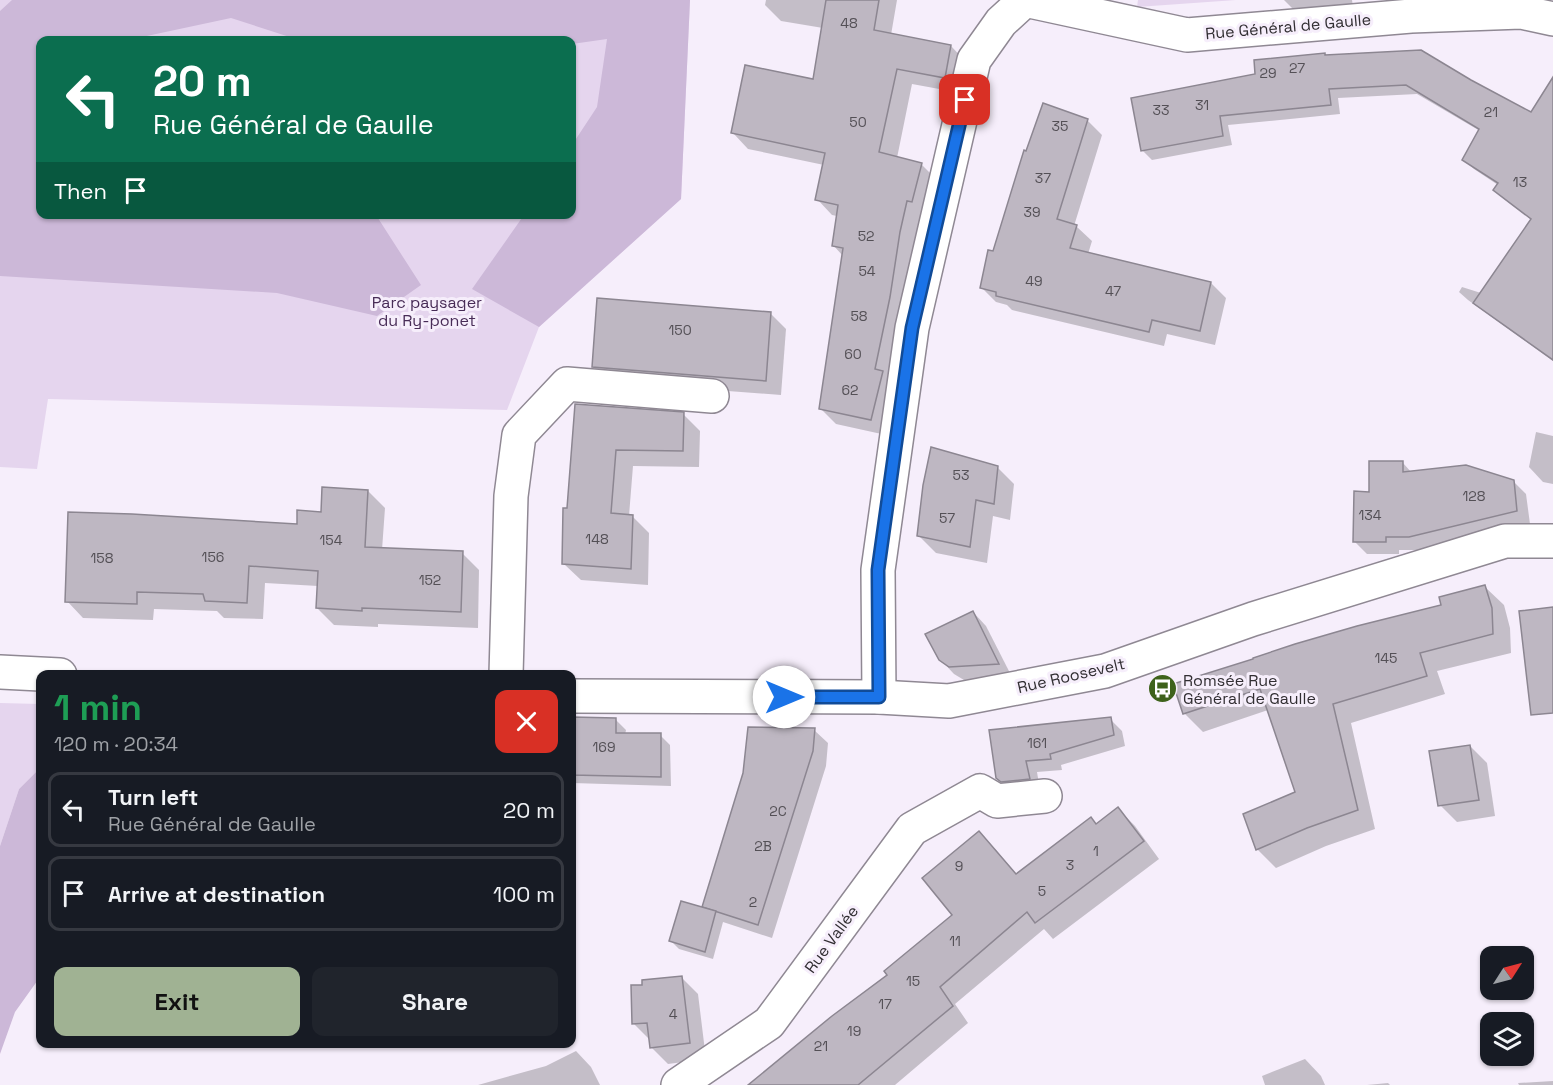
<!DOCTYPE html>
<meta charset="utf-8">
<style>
:root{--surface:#171b24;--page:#20242c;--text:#f1f3f6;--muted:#9ea1a6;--line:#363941;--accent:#a0b293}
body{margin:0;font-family:"Space Grotesk",sans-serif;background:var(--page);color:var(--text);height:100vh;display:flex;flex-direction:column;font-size:22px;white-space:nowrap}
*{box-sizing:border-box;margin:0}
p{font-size:20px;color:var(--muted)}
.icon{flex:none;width:33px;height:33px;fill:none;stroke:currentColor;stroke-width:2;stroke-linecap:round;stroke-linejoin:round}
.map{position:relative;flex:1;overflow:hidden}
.sheet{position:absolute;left:36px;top:670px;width:540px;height:378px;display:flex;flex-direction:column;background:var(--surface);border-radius:12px;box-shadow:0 2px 4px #0004}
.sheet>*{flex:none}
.banner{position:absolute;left:36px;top:36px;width:540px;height:183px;border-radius:12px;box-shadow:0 2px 4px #0004;background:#0b6e4f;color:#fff;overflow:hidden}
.needle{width:39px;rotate:54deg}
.fabs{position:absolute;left:1480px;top:946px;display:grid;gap:12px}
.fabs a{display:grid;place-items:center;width:54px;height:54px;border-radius:12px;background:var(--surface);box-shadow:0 2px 4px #0004;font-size:30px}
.pin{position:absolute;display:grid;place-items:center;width:51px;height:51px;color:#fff;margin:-26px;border-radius:12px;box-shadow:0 3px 9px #0006}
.me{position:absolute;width:66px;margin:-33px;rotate:90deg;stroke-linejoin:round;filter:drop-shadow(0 0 4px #0008)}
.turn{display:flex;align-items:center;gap:21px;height:126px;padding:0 18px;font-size:27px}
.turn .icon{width:78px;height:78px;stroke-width:2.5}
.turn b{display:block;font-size:42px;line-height:51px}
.then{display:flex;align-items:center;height:57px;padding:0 18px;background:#0003;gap:12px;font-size:22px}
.round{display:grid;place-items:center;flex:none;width:63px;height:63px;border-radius:12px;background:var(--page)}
.headline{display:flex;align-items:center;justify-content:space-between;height:102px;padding:0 18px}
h1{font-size:36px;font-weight:800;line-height:45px;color:#1e9e55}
.action{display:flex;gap:12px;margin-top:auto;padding:12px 18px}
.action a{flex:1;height:69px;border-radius:12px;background:var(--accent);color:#111;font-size:24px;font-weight:800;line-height:69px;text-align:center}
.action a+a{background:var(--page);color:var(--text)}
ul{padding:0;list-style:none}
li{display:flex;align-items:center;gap:18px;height:75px;margin:0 12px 9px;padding:0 6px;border:3px solid var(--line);border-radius:12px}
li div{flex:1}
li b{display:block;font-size:22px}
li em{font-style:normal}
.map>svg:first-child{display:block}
.green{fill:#e5d5ee;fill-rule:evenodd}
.forest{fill:#ccb8d8}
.shadow{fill:#0003}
.building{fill:#beb7c2;stroke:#8c8691;stroke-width:1.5}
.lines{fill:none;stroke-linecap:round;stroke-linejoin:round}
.minor-casing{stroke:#8f8893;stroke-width:36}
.major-casing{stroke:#8f8893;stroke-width:36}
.minor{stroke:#fff;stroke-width:33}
.major{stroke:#fff;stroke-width:33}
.route-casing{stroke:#114b97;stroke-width:15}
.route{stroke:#1a73e8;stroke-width:10}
.labels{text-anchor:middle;stroke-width:6;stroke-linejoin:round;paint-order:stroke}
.number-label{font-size:14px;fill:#545056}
.street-label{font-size:16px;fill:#312e32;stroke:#f6eefb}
.park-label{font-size:16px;fill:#482c57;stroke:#f6eefb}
.poi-label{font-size:16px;fill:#312e32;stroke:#f6eefb;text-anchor:start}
</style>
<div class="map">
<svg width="1553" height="1085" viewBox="0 0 1553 1085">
<rect width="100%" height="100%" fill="#f6eefb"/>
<g class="green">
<path d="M0 0H690L681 199 539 327 507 410 48 399 37 469 0 467ZM40 40H572V214H40Z"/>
<polygon points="1138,0 1236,0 1137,7"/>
<polygon points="0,703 40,704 40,768 19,789 0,846"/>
</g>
<g class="forest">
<polygon points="12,0 690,0 681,199 539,327 472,289 524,215 572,214 572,145 597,107 607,39 572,44 572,40 299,40 231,18 128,40 40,40 40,214 376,215 421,285 377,316 277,293 0,276 0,11"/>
<polygon points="40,768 40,977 15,1012 0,1054 0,846 19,789"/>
</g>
<g class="shadow">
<polygon points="766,0 897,0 891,35 951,46 966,62 961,93 912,84 897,158 921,164 937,180 886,435 836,424 820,408 843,256 833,245 837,216 832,215 817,199 824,165 748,149 733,133 815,81 823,28 781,21 765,5"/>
<polygon points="1284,0 1352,0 1353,6 1294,10"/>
<polygon points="1421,52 1553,164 1553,361 1468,300 1459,292 1462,287 1481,293 1532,220 1504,199 1495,190 1498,185 1474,169 1464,160 1480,131 1417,94 1338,98 1340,114 1228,125 1232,145 1152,160 1142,150 1257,75 1324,54 1327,57"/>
<polygon points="1087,120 1102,135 1074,226 1077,227 1092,241 1088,254 1211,283 1226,298 1215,345 1167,334 1164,346 1012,310 1007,305 996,302 981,287 994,253"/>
<polygon points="770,313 786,329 781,395 609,382 593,367"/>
<polygon points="577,405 683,414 700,431 699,467 633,466 629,516 632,516 649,533 648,585 581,580 564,564"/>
<polygon points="1536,432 1553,436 1553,484 1543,482 1529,467"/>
<polygon points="1403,463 1412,473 1513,481 1526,494 1530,524 1423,550 1399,550 1399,554 1367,554 1354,541 1370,493"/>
<polygon points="997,467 1014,484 1010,520 993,516 987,563 936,553 919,536"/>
<polygon points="368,491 385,508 382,550 462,553 479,570 478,628 378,624 378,627 334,625 317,608 318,586 265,583 263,619 224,618 217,611 154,609 153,620 83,618 67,601 298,526"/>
<polygon points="1485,587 1504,605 1510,628 1511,653 1437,671 1445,694 1351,723 1375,829 1326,846 1276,868 1257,849 1297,793 1268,710 1203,732 1184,713 1443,606"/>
<polygon points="973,612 986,626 1012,677 964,680 954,674 940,659"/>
<polygon points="572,718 616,720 626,730 625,735 660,735 670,745 671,786 572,783"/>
<polygon points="1110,719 1122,731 1125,746 1061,765 1062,770 1037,772 1040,790 1009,790 997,778 990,732"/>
<polygon points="814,730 828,743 826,766 772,938 723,922 713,959 679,949 671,941 708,911"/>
<polygon points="1470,746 1487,763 1495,816 1457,822 1440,805"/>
<polygon points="1118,809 1135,826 1159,859 1053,939 1044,929 955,1004 968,1023 895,1085 751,1085 889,975 954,915 979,833 996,850 1017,875 1091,819 1097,825"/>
<polygon points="681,977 698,994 706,1059 668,1064 651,1047 650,1040 633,1023 644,986"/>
<polygon points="576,1051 591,1067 600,1085 478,1085 546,1066"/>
<polygon points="1305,1059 1321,1076 1325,1085 1265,1085 1262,1076"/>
<polygon points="1553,1081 1553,1085 1519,1085 1518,1083"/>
<polygon points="1388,1083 1390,1085 1367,1085"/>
</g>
<g class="building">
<polygon points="826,0 879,0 874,30 951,45 945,78 897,69 879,152 922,163 912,202 907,201 900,232 890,297 875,369 883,371 871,420 819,409 843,248 832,246 838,205 815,200 825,153 731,133 745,65 813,79"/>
<polygon points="1421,50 1471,80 1531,112 1553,77 1553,360 1473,303 1531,219 1493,190 1498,183 1462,160 1479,129 1406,85 1329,89 1331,105 1220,116 1223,136 1141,151 1131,98 1255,74 1254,60 1325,53 1325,55"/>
<polygon points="1043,103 1088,119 1057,219 1077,225 1070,248 1211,282 1200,331 1152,320 1149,332 996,296 996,292 980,288 988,250 993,251 1024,150 1026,151"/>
<polygon points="597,298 771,312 766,381 592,367"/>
<polygon points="575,404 684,412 683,451 616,450 611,513 633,515 631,569 562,564 563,508 567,508"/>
<polygon points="931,447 998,466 994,504 976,500 970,547 917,536 923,485"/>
<polygon points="1369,461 1403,461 1403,472 1466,465 1514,480 1517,511 1409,537 1386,537 1386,542 1353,542 1354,491 1369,492"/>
<polygon points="322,487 368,490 365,547 463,551 461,612 362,608 362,611 316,608 318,571 249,566 247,603 205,601 203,594 137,592 137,604 65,602 68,512 132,514 297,524 297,510 321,512"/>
<polygon points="1485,585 1492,608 1493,634 1420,653 1427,676 1333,704 1358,810 1307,828 1256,850 1243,814 1295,792 1260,689 1183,714 1173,684 1253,659 1253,658 1295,644 1357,626 1441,605 1439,597"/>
<polygon points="1553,607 1553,713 1531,715 1519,611"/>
<polygon points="973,611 999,664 949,667 939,660 925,634"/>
<polygon points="572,717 616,718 616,733 661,733 661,777 572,775"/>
<polygon points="1111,717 1114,735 1050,754 1051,759 1026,761 1030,779 1001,782 996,778 989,730"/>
<polygon points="748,727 815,728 813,751 758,925 702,907 743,773"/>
<polygon points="1470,745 1479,800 1438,806 1429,751"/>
<polygon points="1118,807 1144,841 1035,923 1027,912 940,987 953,1006 858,1085 748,1085 832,1016 887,975 884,971 952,915 922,878 979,831 1016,874 1091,817 1096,824"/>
<polygon points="681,901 716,911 705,952 669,941"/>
<polygon points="682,976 690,1043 650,1048 647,1023 632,1024 631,985 642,985 642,980"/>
</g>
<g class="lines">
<defs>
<g id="minor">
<polyline points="1025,0 1187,35 1411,16 1521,12 1553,19"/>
<polyline points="506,675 511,496 519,435 567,384 712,396"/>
<polyline points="879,697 878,570 912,328 974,60 1001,22 1025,0"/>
<polyline points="678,1085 769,1023 912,829 980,791 997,801 1045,796"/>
</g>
<g id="major">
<polyline points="0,672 60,675"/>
<polyline points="572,696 879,697 949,701 1105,671 1253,619 1505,541 1553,541"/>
</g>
</defs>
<use href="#minor" class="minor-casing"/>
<use href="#major" class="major-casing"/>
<use href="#minor" class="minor"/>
<use href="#major" class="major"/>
</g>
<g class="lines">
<defs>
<polyline id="route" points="784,697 879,697 878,570 912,328 965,100"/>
</defs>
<use href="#route" class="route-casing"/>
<use href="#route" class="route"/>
</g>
<defs>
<symbol id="bus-disc" viewBox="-11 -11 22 22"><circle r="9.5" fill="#3e621b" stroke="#f6eefb"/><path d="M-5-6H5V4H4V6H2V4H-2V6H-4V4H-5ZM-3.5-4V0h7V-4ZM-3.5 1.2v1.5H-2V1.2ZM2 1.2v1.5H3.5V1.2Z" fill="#fff"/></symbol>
</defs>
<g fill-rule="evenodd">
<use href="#bus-disc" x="1146" y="672" width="33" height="33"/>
</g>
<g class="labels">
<g class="number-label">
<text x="849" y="28">48</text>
<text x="1297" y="73">27</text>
<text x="1268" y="78">29</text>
<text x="1202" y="110">31</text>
<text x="1161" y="115">33</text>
<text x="1491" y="117">21</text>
<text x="858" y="127">50</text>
<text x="1060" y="131">35</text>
<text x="1043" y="183">37</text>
<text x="1520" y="187">13</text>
<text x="1032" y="217">39</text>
<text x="866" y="241">52</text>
<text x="867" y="276">54</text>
<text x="1034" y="286">49</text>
<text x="1113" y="296">47</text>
<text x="859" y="321">58</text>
<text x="680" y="335">150</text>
<text x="853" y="359">60</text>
<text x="850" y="395">62</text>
<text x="961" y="480">53</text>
<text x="1474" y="501">128</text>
<text x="1370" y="520">134</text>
<text x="947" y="523">57</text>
<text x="597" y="544">148</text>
<text x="331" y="545">154</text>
<text x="213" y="562">156</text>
<text x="102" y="563">158</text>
<text x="430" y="585">152</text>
<text x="1386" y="663">145</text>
<text x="1037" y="748">161</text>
<text x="604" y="752">169</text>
<text x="778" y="816">2C</text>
<text x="763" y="851">2B</text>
<text x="1096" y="856">1</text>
<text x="1070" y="870">3</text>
<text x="959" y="871">9</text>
<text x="1042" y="896">5</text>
<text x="753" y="907">2</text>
<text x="955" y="946">11</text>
<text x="913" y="986">15</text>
<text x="885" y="1009">17</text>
<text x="673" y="1019">4</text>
<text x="854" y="1036">19</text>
<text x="821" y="1051">21</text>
</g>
<g class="street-label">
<text transform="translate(1288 26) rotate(-5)" y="6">Rue Général de Gaulle</text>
<text transform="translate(1071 675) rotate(-13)" y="6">Rue Roosevelt</text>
<text transform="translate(831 939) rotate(-54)" y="6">Rue Vallée</text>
</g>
<g class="park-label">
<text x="427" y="308">Parc paysager<tspan x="427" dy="18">du Ry-ponet</tspan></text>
</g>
<g class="poi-label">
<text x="1183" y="686">Romsée Rue<tspan x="1183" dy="18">Général de Gaulle</tspan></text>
</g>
</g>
</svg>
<div class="fabs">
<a><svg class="needle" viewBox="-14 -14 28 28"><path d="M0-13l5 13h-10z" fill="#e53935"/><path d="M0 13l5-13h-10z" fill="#9ea1a6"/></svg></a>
<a><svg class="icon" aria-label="layers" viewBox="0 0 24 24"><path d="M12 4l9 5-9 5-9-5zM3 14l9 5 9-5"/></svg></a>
</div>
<div class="pin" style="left:965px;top:100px;background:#d93025"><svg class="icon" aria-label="arrive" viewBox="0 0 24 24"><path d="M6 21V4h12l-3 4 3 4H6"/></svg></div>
<svg class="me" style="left:784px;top:697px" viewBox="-20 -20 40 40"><circle r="19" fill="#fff"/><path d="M0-13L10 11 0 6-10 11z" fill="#1a73e8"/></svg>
<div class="banner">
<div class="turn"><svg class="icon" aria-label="left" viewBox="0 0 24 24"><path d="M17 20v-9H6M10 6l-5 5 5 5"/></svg><div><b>20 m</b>Rue Général de Gaulle</div></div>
<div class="then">Then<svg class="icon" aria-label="arrive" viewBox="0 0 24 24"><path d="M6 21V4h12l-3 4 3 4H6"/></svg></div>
</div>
<section class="sheet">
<div class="headline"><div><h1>1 min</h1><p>120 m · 20:34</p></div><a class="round" style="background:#d93025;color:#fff"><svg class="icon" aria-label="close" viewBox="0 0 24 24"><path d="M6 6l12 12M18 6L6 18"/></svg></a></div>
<ul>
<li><svg class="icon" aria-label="left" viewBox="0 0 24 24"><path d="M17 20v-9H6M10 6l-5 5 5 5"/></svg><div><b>Turn left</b><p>Rue Général de Gaulle</p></div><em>20 m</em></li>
<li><svg class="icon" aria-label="arrive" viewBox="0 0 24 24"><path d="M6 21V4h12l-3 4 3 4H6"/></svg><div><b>Arrive at destination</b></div><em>100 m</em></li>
</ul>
<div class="action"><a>Exit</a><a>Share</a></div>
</section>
</div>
